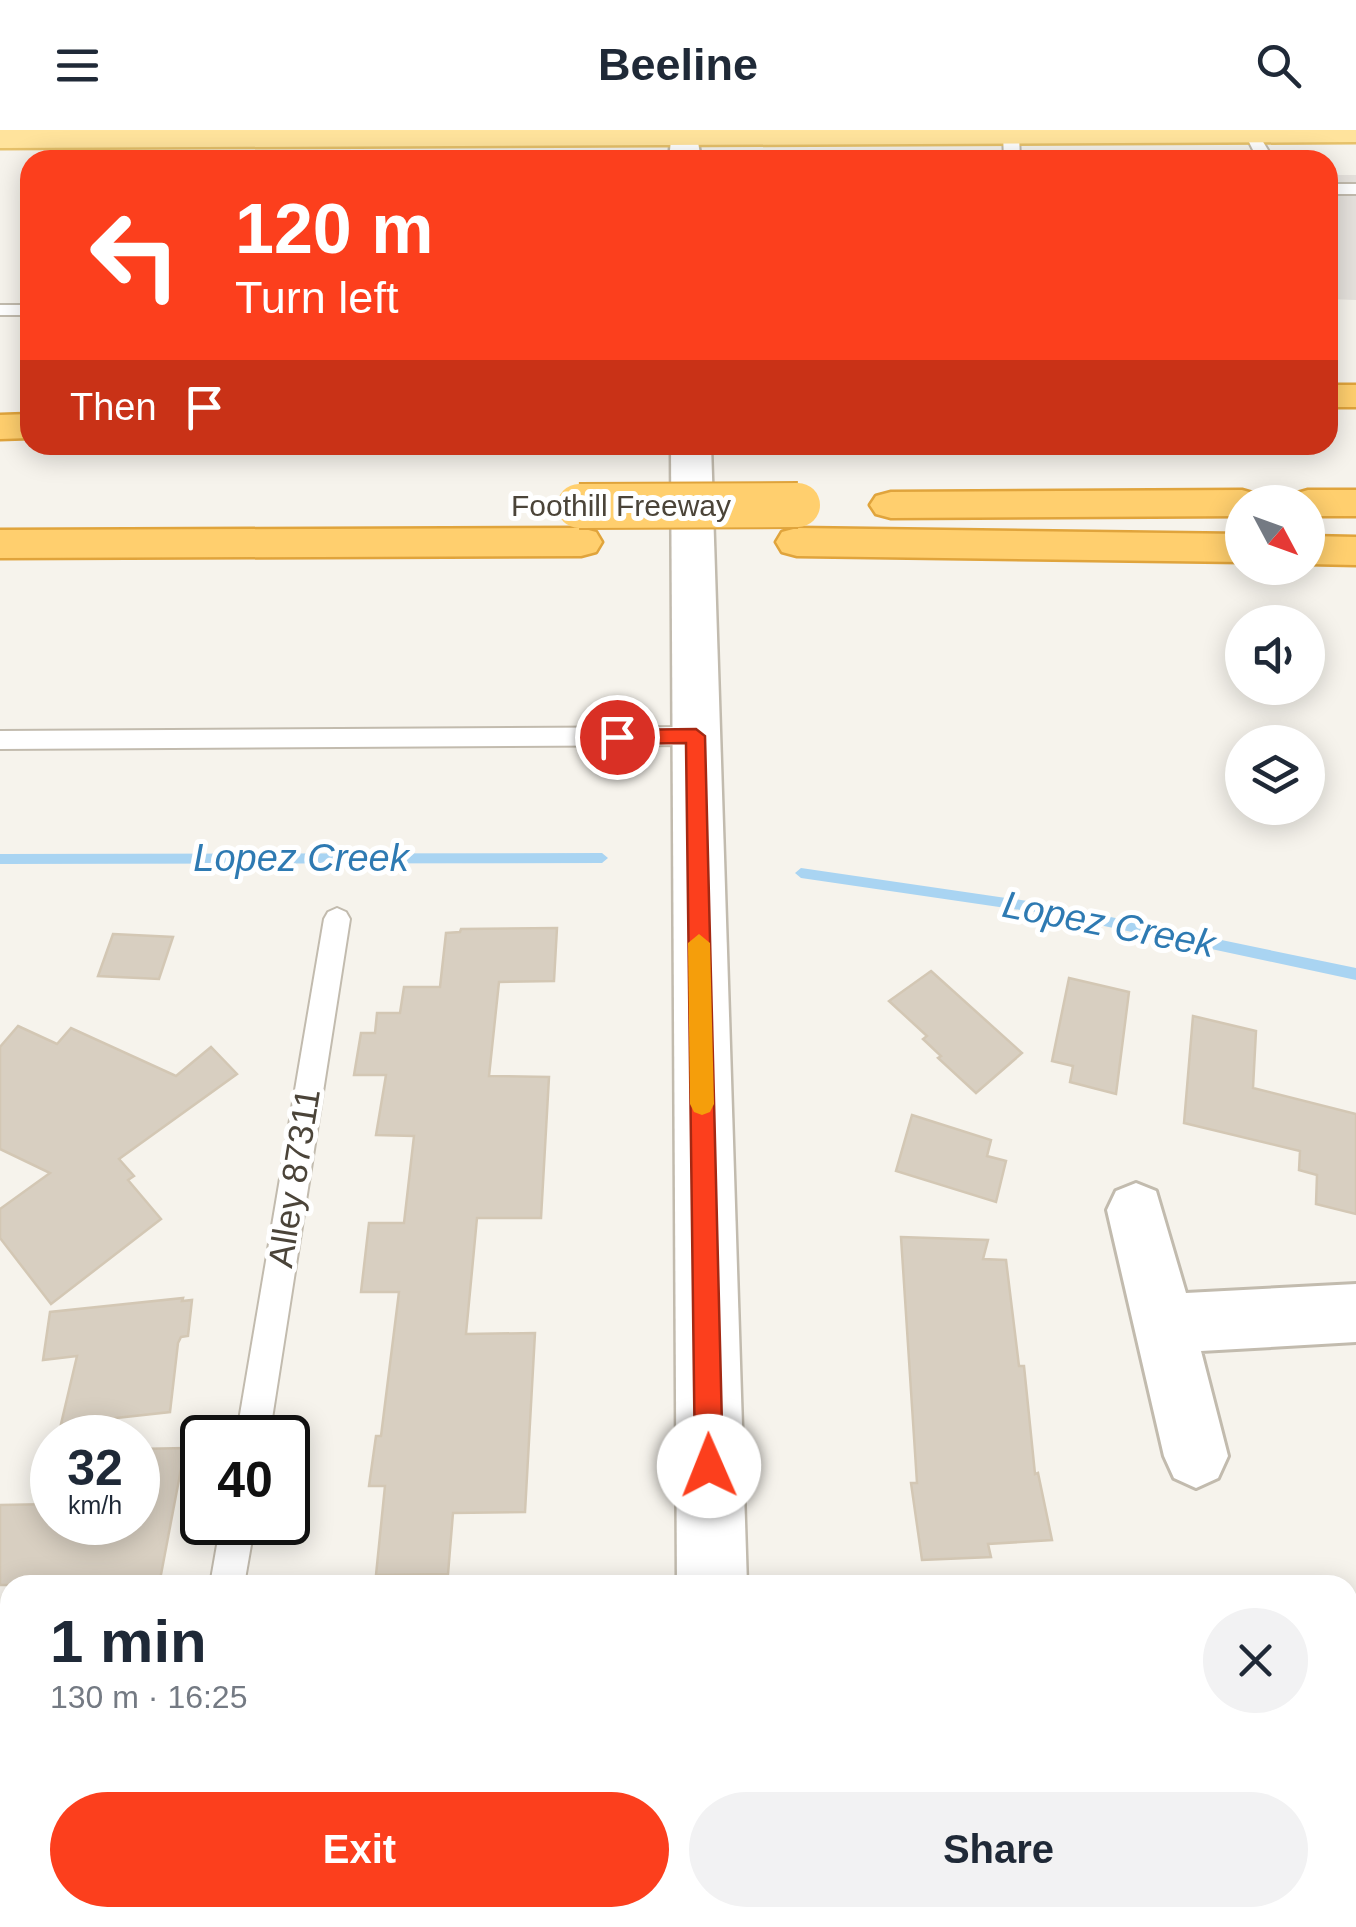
<!DOCTYPE html>
<meta charset="utf-8">
<style>
:root{--surface:#fff;--page:#f2f2f3;--text:#1f2937;--muted:#747a83;--accent:#fc3f1d}
body{margin:0;font-family:Arial,sans-serif;background:var(--page);color:var(--text);height:100vh;display:flex;flex-direction:column;font-size:38px;white-space:nowrap}
*{box-sizing:border-box;margin:0}
p{font-size:32px;color:var(--muted)}
.icon{flex:none;width:55px;height:55px;fill:none;stroke:currentColor;stroke-width:2;stroke-linecap:round;stroke-linejoin:round}
.map{position:relative;flex:1;overflow:hidden}
.details{position:absolute;left:0px;top:1445px;width:1358px;height:352px;display:flex;flex-direction:column;background:var(--surface);border-radius:30px 30px 0 0;box-shadow:0 5px 25px #0003}
.details>*{flex:none}
.guide{position:absolute;left:20px;top:20px;width:1318px;height:305px;border-radius:30px;box-shadow:0 5px 25px #0003;background:#fc3f1d;color:#fff;overflow:hidden}
.needle{width:65px;rotate:131deg}
.controls{position:absolute;left:1225px;top:355px;display:grid;gap:20px}
.controls a{display:grid;place-items:center;width:100px;height:100px;border-radius:50%;background:var(--surface);box-shadow:0 5px 25px #0003;font-size:50px}
.speed{position:absolute;left:30px;top:1285px;display:flex;gap:20px;font-size:50px;font-weight:700;text-align:center}
.speed>*{display:grid;place-content:center;width:130px;height:130px;border-radius:50%;background:var(--surface);box-shadow:0 5px 25px #0003;line-height:1}
.speed small{font-size:25px;font-weight:400}
.speed .limit{border:5px solid #111;border-radius:15px;background:#fff;color:#111}
.pin{position:absolute;display:grid;place-items:center;width:85px;height:85px;color:#fff;margin:-42px;border:5px solid #fff;border-radius:50%;box-shadow:0 2px 10px #0007}
.me{position:absolute;width:110px;margin:-55px;rotate:359deg;stroke-linejoin:round;filter:drop-shadow(0 0 8px #0008)}
.turn{display:flex;align-items:center;gap:35px;height:210px;padding:0 50px;font-size:45px}
.turn .icon{width:130px;height:130px;stroke-width:2.5}
.turn b{display:block;font-size:70px;line-height:85px}
.then{display:flex;align-items:center;height:95px;padding:0 50px;background:#0003;gap:20px;font-size:38px}
.round{display:grid;place-items:center;flex:none;width:105px;height:105px;border-radius:52px;background:var(--page)}
.summary{display:flex;align-items:center;justify-content:space-between;height:170px;padding:0 50px}
h1{font-size:60px;font-weight:600;line-height:75px}
.action{display:flex;gap:20px;margin-top:auto;padding:20px 50px}
.action a{flex:1;height:115px;border-radius:60px;background:var(--accent);color:#fff;font-size:40px;font-weight:600;line-height:115px;text-align:center}
.action a+a{background:var(--page);color:var(--text)}
header{display:flex;justify-content:space-between;align-items:center;height:130px;padding:0 50px;background:var(--surface);font-size:45px;font-weight:600}
.map>svg:first-child{display:block}
.industrial{fill:#e6e2dd}
.lines{fill:none;stroke-linecap:round;stroke-linejoin:round}
.stream{fill:#a9d4f2;fill-rule:evenodd}
.building{fill:#d8cfc1;stroke:#d3c7b4;stroke-width:2.5}
.service-casing{stroke:#c2bbae;stroke-width:4}
.minor-casing{stroke:#c2bbae;stroke-width:6}
.tertiary-casing{stroke:#c2bbae;stroke-width:5}
.primary-casing{stroke:#e6c16a;stroke-width:5}
.motorway-casing{stroke:#e0a43c;stroke-width:5}
.service{fill:#fff;fill-rule:evenodd}
.minor{fill:#fff;fill-rule:evenodd}
.tertiary{fill:#fff;fill-rule:evenodd}
.primary{fill:#ffe39c;fill-rule:evenodd}
.motorway{fill:#ffcf6e;fill-rule:evenodd}
.motorway-bridge-casing{stroke:#e0a43c;stroke-width:48;stroke-linecap:butt}
.motorway-bridge{stroke:#ffcf6e;stroke-width:44}
.route{fill:#fc3f1d;stroke:#a42913;stroke-width:2.5}
.slow{fill:#f59e0b}
.labels{text-anchor:middle;stroke-width:10;stroke-linejoin:round;paint-order:stroke}
.far-street-label{font-size:30px;fill:#4b4439;stroke:#fff}
.street-label{font-size:35px;fill:#4b4439;stroke:#fff}
.water-label{font-size:38px;font-style:italic;fill:#2e7ab2;stroke:#fff}
</style>
<header><svg class="icon" aria-label="menu" viewBox="0 0 24 24"><path d="M4 6h16M4 12h16M4 18h16"/></svg>Beeline<svg class="icon" aria-label="search" viewBox="0 0 24 24"><circle cx="10" cy="10" r="6"/><path d="M15 15l6 6"/></svg></header>
<div class="map">
<svg width="1356" height="1797" viewBox="0 0 1356 1797">
<rect width="100%" height="100%" fill="#f6f3ec"/>
<polygon class="industrial" points="1328,45 1356,45 1356,170 1328,169"/>
<g class="lines">
<g class="stream">
<polygon points="602,723 608,728 602,733 0,734 0,724"/>
<polygon points="801,738 1048,774 1356,838 1356,850 1048,784 801,748 795,743"/>
</g>
</g>
<g class="building">
<polygon points="557,798 554,851 499,852 489,946 549,947 541,1088 477,1088 466,1204 535,1203 525,1382 453,1383 448,1444 376,1445 385,1356 369,1356 376,1306 381,1306 399,1162 361,1162 369,1093 404,1093 414,1006 376,1005 386,945 354,945 361,903 375,903 377,883 400,883 404,857 440,857 446,803 460,802 461,799"/>
<polygon points="113,804 173,807 159,849 98,846"/>
<polygon points="931,841 1022,923 976,963 938,928 941,926 923,909 927,906 889,871"/>
<polygon points="1069,848 1129,862 1116,964 1070,952 1073,936 1052,931"/>
<polygon points="1193,886 1256,901 1253,958 1356,984 1356,1084 1316,1074 1317,1045 1299,1040 1300,1021 1184,993"/>
<polygon points="18,896 57,914 71,898 176,946 211,917 237,944 119,1029 134,1046 128,1050 161,1089 51,1174 0,1108 0,1079 50,1043 0,1019 0,917"/>
<polygon points="912,985 991,1010 987,1026 1006,1031 996,1072 896,1041"/>
<polygon points="901,1107 988,1110 983,1129 1006,1130 1019,1236 1024,1236 1035,1344 1038,1343 1052,1410 988,1414 991,1427 922,1430 911,1353 917,1353"/>
<polygon points="183,1168 182,1171 192,1170 188,1206 181,1207 178,1213 170,1282 61,1294 77,1226 43,1230 50,1182"/>
<polygon points="185,1318 159,1455 0,1455 0,1375 52,1374 52,1392 138,1392 138,1319"/>
</g>
<g class="lines">
<defs>
<g id="service">
<polygon points="1014,0 1019,4 1020,30 1004,30 1003,4"/>
<polygon points="1256,0 1274,30 1258,30 1245,4"/>
<rect x="1328" y="54" width="28" height="10"/>
<rect x="0" y="175" width="30" height="10"/>
<polygon points="695,597 707,606 695,615 0,619 0,601"/>
<polygon points="337,778 346,782 350,789 269,1308 236,1308 324,789 328,782"/>
<polygon points="221,1392 255,1392 244,1455 210,1455"/>
<polygon points="152,1788 191,1788 191,1797 151,1797"/>
</g>
<polygon id="minor" points="1136,1053 1156,1061 1186,1163 1356,1154 1356,1212 1201,1221 1228,1326 1218,1348 1196,1358 1174,1348 1164,1326 1107,1080 1116,1061"/>
<g id="tertiary">
<polygon points="672,0 696,0 701,30 669,30"/>
<polygon points="671,315 711,315 747,1455 677,1455"/>
<rect x="680" y="1788" width="78" height="9"/>
</g>
<polygon id="primary" points="0,0 1356,0 1356,12 0,18"/>
<g id="motorway">
<rect x="1328" y="255" width="28" height="22"/>
<polygon points="30,284 30,308 0,309 0,285"/>
<polygon points="1242,360 1256,364 1262,372 1242,372 1242,386 891,388 876,384 870,375 876,366 891,362"/>
<polygon points="1308,360 1356,360 1356,386 1308,386 1308,372 1288,372 1294,364"/>
<polygon points="581,398 596,402 602,412 596,422 581,426 0,428 0,400"/>
<polygon points="797,398 1242,404 1242,432 797,426 782,422 776,412 782,402"/>
<polygon points="1308,406 1356,407 1356,435 1308,434"/>
</g>
</defs>
<use href="#service" class="service-casing"/>
<use href="#minor" class="minor-casing"/>
<use href="#tertiary" class="tertiary-casing"/>
<use href="#primary" class="primary-casing"/>
<use href="#motorway" class="motorway-casing"/>
<use href="#service" class="service"/>
<use href="#minor" class="minor"/>
<use href="#tertiary" class="tertiary"/>
<use href="#primary" class="primary"/>
<use href="#motorway" class="motorway"/>
<defs>
<polyline id="motorway-bridge" points="579,376 798,375"/>
</defs>
<use href="#motorway-bridge" class="motorway-bridge-casing"/>
<use href="#motorway-bridge" class="motorway-bridge"/>
</g>
<polygon class="route" points="696,599 705,606 723,1336 719,1346 709,1350 699,1346 695,1336 686,613 617,614 607,607 617,600"/>
<polygon class="slow" points="699,804 710,813 714,974 710,982 702,985 694,982 690,974 688,813"/>
<g class="labels">
<g class="far-street-label">
<text x="621" y="386">Foothill Freeway</text>
</g>
<g class="street-label">
<text transform="translate(294 1048) rotate(-81)" y="12">Alley 87311</text>
</g>
<g class="water-label">
<text x="301" y="741">Lopez Creek</text>
<text transform="translate(1109 794) rotate(11)" y="13">Lopez Creek</text>
</g>
</g>
</svg>
<div class="controls">
<a><svg class="needle" viewBox="-14 -14 28 28"><path d="M0-13l5 13h-10z" fill="#e53935"/><path d="M0 13l5-13h-10z" fill="#747a83"/></svg></a>
<a><svg class="icon" aria-label="sound" viewBox="0 0 24 24"><path d="M4 9h4l5-4v14l-5-4H4zM17 9q2 3 0 6"/></svg></a>
<a><svg class="icon" aria-label="layers" viewBox="0 0 24 24"><path d="M12 4l9 5-9 5-9-5zM3 14l9 5 9-5"/></svg></a>
</div>
<div class="speed"><div>32<small>km/h</small></div><div class="limit">40</div></div>
<div class="pin" style="left:617px;top:607px;background:#d93025"><svg class="icon" aria-label="arrive" viewBox="0 0 24 24"><path d="M6 21V4h12l-3 4 3 4H6"/></svg></div>
<svg class="me" style="left:709px;top:1336px" viewBox="-20 -20 40 40"><circle r="19" fill="#fff"/><path d="M0-13L10 11 0 6-10 11z" fill="#fc3f1d"/></svg>
<div class="guide">
<div class="turn"><svg class="icon" aria-label="left" viewBox="0 0 24 24"><path d="M17 20v-9H6M10 6l-5 5 5 5"/></svg><div><b>120 m</b>Turn left</div></div>
<div class="then">Then<svg class="icon" aria-label="arrive" viewBox="0 0 24 24"><path d="M6 21V4h12l-3 4 3 4H6"/></svg></div>
</div>
<section class="details">
<div class="summary"><div><h1>1 min</h1><p>130 m · 16:25</p></div><a class="round"><svg class="icon" aria-label="close" viewBox="0 0 24 24"><path d="M6 6l12 12M18 6L6 18"/></svg></a></div>
<div class="action"><a>Exit</a><a>Share</a></div>
</section>
</div>
